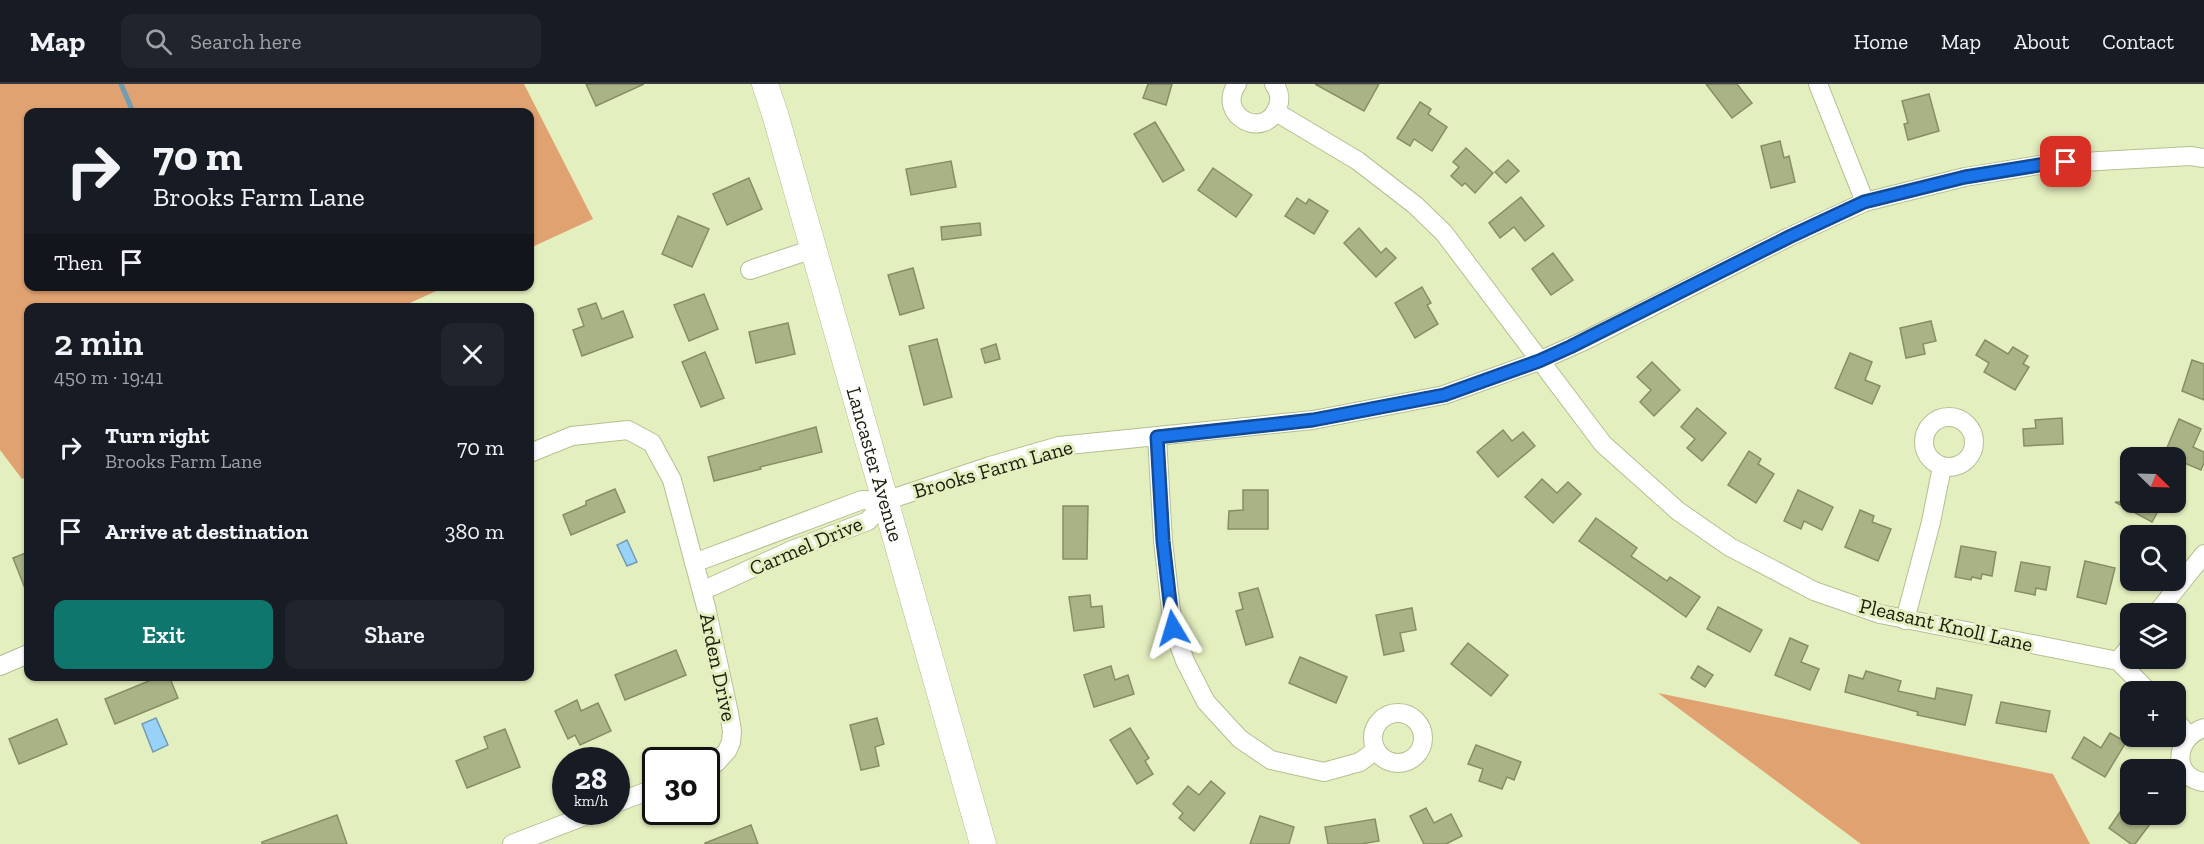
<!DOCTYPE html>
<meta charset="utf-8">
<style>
:root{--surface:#171b24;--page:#20242c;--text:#f1f3f6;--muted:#9ea1a6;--line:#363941;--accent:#0f766e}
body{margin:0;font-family:"Zilla Slab",serif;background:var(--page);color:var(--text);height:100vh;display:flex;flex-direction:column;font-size:22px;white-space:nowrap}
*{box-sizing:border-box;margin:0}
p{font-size:20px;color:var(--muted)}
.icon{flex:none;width:33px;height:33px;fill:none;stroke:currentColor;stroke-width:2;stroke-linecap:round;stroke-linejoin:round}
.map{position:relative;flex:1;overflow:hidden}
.panel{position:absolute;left:24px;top:219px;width:510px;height:378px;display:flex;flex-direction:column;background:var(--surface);border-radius:12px;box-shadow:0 2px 4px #0004}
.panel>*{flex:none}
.top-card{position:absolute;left:24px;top:24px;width:510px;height:183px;border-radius:12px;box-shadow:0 2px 4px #0004;background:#171b24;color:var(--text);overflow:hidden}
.needle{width:39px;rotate:113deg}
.fabs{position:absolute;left:2120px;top:363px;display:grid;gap:12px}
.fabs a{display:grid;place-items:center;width:66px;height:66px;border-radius:12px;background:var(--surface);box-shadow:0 2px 4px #0004;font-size:30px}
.speed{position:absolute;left:552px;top:663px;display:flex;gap:12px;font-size:30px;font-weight:700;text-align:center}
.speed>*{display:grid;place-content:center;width:78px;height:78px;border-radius:50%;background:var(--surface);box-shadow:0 2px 4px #0004;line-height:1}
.speed small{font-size:15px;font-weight:400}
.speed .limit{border:3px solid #111;border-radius:9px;background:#fff;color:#111}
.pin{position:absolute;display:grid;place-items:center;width:51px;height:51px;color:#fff;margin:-26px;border-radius:12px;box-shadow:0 3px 9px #0006}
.me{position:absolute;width:66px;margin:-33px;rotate:353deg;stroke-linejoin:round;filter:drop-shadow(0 0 4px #0008)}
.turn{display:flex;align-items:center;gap:21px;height:126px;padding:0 30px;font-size:27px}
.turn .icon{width:78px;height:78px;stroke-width:2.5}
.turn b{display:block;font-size:42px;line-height:51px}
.then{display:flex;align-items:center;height:57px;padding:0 30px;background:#0003;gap:12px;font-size:22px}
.round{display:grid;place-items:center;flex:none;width:63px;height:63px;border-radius:12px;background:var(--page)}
.overview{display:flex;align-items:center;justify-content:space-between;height:102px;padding:0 30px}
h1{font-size:36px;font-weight:600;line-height:45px}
.cta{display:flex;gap:12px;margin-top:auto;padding:12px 30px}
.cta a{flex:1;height:69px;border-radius:12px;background:var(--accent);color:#fff;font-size:24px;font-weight:600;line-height:69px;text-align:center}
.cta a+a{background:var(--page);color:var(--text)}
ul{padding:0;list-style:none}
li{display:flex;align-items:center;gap:18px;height:84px;padding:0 30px}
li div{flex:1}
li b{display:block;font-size:22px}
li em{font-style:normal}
header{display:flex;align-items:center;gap:36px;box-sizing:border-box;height:84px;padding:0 30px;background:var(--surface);border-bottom:2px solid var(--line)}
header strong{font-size:28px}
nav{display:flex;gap:33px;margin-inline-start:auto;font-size:21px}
.search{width:420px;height:54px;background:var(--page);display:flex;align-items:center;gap:15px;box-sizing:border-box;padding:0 21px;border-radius:12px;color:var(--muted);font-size:22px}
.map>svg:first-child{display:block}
.forest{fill:#e1a271}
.water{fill:#98d2f8;stroke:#729cb1;stroke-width:1.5}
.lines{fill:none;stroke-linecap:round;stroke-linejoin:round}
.stream{stroke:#729cb1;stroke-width:5}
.building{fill:#a9b386;stroke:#868f63;stroke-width:1.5}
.minor-casing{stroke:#b5bf91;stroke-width:20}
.secondary-casing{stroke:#b5bf91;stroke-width:27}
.minor{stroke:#fff;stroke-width:18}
.secondary{stroke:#fff;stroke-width:26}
.route-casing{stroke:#114b97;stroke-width:15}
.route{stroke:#1a73e8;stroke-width:10}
.labels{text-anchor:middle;stroke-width:6;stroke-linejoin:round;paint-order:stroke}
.street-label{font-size:21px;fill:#1a1d0c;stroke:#e4efbf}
</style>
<header>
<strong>Map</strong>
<div class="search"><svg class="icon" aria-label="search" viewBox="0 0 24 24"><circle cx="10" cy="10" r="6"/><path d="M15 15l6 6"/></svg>Search here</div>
<nav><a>Home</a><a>Map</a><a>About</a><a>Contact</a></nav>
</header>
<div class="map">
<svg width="2204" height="760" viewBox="0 0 2204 760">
<rect width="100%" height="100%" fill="#e4efbf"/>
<g class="forest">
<polygon points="0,0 524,0 593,135 530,164 530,28 28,28 28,202 445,203 399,224 28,224 28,393 22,395 0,366"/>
<polygon points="1658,609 2053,690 2090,760 1861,760"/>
</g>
<g class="water">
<polygon points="627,456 637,478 627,482 617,461"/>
<polygon points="156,634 168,661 153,668 142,640"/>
</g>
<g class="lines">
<polyline class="stream" points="121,0 133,28"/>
</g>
<g class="building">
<polygon points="586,0 644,0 596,22"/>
<polygon points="1148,0 1172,0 1166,21 1143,14"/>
<polygon points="1315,0 1379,0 1364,27"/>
<polygon points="1706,0 1737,0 1752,19 1732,34"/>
<polygon points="1929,10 1939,47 1908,56 1904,40 1908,39 1902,17"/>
<polygon points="1420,18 1431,25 1428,30 1447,43 1432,67 1414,55 1410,62 1397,54"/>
<polygon points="1155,38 1184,86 1163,98 1134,50"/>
<polygon points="1780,57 1784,74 1789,72 1795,98 1771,104 1761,62"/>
<polygon points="1466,64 1493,89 1475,109 1465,99 1462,102 1451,92 1459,83 1453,78"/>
<polygon points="1508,76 1519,87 1506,99 1495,88"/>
<polygon points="951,77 956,103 911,111 906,85"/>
<polygon points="1213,84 1252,111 1236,133 1198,106"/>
<polygon points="749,94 762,125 727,141 713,110"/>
<polygon points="1521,113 1544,142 1525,157 1514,143 1500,154 1489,139"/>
<polygon points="1297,114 1306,120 1309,115 1328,127 1314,150 1285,132"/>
<polygon points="678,132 709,145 692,183 662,170"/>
<polygon points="980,139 981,151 942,156 941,143"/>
<polygon points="1359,144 1381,169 1386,164 1396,174 1376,193 1344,159"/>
<polygon points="1553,169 1573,196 1551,211 1532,185"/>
<polygon points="913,184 924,224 900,231 888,191"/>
<polygon points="1422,203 1431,219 1427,221 1438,240 1415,254 1395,219"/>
<polygon points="704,210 718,245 689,257 674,221"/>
<polygon points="596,219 602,235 623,227 633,253 582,272 573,246 584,242 578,225"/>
<polygon points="1931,237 1936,257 1923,260 1925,270 1906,274 1900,244"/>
<polygon points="788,239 795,270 756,279 749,248"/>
<polygon points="937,255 952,313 924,321 909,262"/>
<polygon points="1985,256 2008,270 2013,263 2028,272 2023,280 2029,283 2015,306 1984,288 1989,279 1976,271"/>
<polygon points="996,260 1000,275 985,279 981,265"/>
<polygon points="705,268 724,314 701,323 682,278"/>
<polygon points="1850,269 1872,278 1865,296 1880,302 1872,320 1835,304"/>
<polygon points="2192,276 2204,280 2204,316 2182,307"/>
<polygon points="1652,278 1680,306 1654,332 1640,318 1651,306 1637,293"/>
<polygon points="1697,324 1726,349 1702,377 1687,364 1695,355 1681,343"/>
<polygon points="2062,334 2063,360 2024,362 2023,345 2036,344 2035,336"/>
<polygon points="2179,335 2201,345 2193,363 2204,368 2204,379 2201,386 2175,375 2175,374 2164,371"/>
<polygon points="816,343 822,368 760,383 761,385 714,397 708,373"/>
<polygon points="1503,346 1512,357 1523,348 1535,362 1498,393 1477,368"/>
<polygon points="1749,367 1761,375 1758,380 1774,390 1756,419 1728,401"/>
<polygon points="1542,395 1557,409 1568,398 1581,410 1553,439 1525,413"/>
<polygon points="615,405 625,428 571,451 563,431 586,421 586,417"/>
<polygon points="1243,406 1268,406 1268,445 1228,445 1229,427 1243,426"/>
<polygon points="1798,406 1833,423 1822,446 1804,437 1801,445 1784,437"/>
<polygon points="2115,418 2163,418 2152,438"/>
<polygon points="1063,422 1088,422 1087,475 1063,475"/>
<polygon points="1860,426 1874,432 1872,438 1891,445 1878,477 1845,463"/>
<polygon points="1596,434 1637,464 1631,472 1667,497 1670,493 1700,513 1686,533 1579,457"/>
<polygon points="1961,462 1996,468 1992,492 1982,490 1981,495 1972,493 1971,496 1955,493"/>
<polygon points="28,468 28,512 13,474"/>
<polygon points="2085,477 2115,484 2106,520 2077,513"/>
<polygon points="2021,478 2050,483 2046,506 2036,504 2035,511 2015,507"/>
<polygon points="1258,504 1273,553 1246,561 1236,527 1243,525 1239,509"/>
<polygon points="1090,511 1091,523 1102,522 1104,543 1074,547 1069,513"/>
<polygon points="1718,523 1762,546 1750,568 1707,545"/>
<polygon points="1412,524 1416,546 1400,549 1404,567 1384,571 1376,531"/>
<polygon points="1790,554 1808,562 1801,578 1819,585 1810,606 1775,591"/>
<polygon points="1468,559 1508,591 1491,612 1451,580"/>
<polygon points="676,566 686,591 625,616 615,591"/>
<polygon points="1300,573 1347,593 1336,619 1289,599"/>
<polygon points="1111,582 1115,596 1128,591 1134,610 1094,623 1084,591"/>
<polygon points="1698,582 1713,591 1705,603 1691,594"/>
<polygon points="1866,587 1901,597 1898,607 1935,615 1937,604 1972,611 1965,641 1917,631 1918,628 1845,608 1849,591 1863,595"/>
<polygon points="161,592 169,592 178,614 115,640 105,615"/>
<polygon points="577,616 581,627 598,619 611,647 580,661 575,651 568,655 555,627"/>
<polygon points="2001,618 2050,627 2046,648 1996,639"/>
<polygon points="877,634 884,660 875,663 879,682 861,686 850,641"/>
<polygon points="57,635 67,660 19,680 9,655"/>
<polygon points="1130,644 1149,674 1145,677 1153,690 1137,700 1110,656"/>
<polygon points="505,645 520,683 467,704 456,677 488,664 484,653"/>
<polygon points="2110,649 2126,658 2105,693 2072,674 2084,653 2101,664"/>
<polygon points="1476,661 1521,678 1514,696 1507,693 1502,705 1479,697 1483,685 1468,680"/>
<polygon points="1211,697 1225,709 1194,747 1179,734 1183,729 1173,720 1188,702 1199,711"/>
<polygon points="1426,724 1434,739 1451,730 1462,752 1446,760 1424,760 1410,732"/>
<polygon points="2120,728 2124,730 2146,730 2153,736 2135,760 2131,760 2109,744"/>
<polygon points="337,731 347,760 262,760 262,758"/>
<polygon points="1260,732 1294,743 1289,760 1250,760"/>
<polygon points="1375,735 1379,757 1361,760 1328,760 1325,743"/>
<polygon points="751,741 758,760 705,760 705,759"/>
</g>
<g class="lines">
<defs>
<g id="minor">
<path d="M1237 0C1215 32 1266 58 1278 22 1281 14 1279 7 1274 0"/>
<polyline points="1818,0 1865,118"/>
<polyline points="1276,28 1358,77 1415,121 1444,149 1603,360 1678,427 1730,463 1814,507 1880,530 2118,577 2149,608"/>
<polyline points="750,186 813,165"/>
<circle cx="1949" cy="358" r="25"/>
<polyline points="1157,353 1163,457 1173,544 1185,577 1206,618 1240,655 1271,676 1324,688 1360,678 1376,666"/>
<polyline points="530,369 572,352 628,346 652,359 672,396 706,523 729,629 732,647 731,658 727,667 716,679 706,683"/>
<polyline points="694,479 862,416 885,417 990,382 1059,362 1313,336 1444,311 1539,277 1586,256 1789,153 1865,118 1965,93 2045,80 2190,72 2204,74"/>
<polyline points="702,507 792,466 868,437 885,417"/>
<polyline points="2156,530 2204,470"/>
<polyline points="1905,536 1931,438 1942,383"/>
<polyline points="2118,577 2130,562"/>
<polyline points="0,582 28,570"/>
<circle cx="1398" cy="654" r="25"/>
<polyline points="2175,635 2188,652"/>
<path d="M2204 644C2173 654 2172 694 2204 698"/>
<polyline points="616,719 656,704"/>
<polyline points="512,760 595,728"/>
</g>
<g id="secondary">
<path id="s1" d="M765 0 775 30 983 760"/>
</g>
</defs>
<use href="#minor" class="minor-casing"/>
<use href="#secondary" class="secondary-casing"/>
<use href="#minor" class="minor"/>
<use href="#secondary" class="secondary"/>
</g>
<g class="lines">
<defs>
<polyline id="route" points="1173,544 1163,457 1157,353 1313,336 1444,311 1539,277 1570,263 1789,153 1864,118 1965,93 2045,80 2066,78"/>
</defs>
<use href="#route" class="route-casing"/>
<use href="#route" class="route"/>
</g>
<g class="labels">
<g class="street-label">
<text dy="7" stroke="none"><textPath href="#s1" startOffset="396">Lancaster Avenue</textPath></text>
<text transform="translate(993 385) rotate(-16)" y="7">Brooks Farm Lane</text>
<text transform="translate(806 462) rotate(-23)" y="7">Carmel Drive</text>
<text transform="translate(1946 541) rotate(13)" y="7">Pleasant Knoll Lane</text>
<text transform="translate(718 583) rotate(78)" y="7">Arden Drive</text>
</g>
</g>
</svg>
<div class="fabs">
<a><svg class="needle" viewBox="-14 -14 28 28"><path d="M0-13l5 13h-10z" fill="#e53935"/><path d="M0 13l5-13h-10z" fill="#9ea1a6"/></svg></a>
<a><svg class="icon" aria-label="search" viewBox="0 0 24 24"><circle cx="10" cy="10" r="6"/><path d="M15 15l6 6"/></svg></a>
<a><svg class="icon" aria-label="layers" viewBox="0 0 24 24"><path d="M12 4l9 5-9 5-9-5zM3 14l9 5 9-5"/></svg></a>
<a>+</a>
<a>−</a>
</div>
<div class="speed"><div>28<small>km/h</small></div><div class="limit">30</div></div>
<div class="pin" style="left:2066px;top:78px;background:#d93025"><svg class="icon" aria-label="arrive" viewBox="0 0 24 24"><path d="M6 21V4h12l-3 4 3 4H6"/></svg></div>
<svg class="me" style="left:1173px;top:544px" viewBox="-20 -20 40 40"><path d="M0-17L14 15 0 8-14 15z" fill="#1a73e8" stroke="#fff" stroke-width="4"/></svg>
<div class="top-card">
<div class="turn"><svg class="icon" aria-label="right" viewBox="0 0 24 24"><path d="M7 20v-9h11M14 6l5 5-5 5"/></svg><div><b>70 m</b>Brooks Farm Lane</div></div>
<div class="then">Then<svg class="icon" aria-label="arrive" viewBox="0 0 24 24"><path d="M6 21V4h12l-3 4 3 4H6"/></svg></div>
</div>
<section class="panel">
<div class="overview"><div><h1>2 min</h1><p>450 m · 19:41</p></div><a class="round"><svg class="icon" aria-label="close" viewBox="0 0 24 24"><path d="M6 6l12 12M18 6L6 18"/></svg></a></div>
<ul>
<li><svg class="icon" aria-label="right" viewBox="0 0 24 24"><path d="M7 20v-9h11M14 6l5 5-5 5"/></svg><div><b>Turn right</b><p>Brooks Farm Lane</p></div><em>70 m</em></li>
<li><svg class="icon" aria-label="arrive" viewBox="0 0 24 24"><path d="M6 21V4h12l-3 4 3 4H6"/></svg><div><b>Arrive at destination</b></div><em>380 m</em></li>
</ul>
<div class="cta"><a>Exit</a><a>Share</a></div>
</section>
</div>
